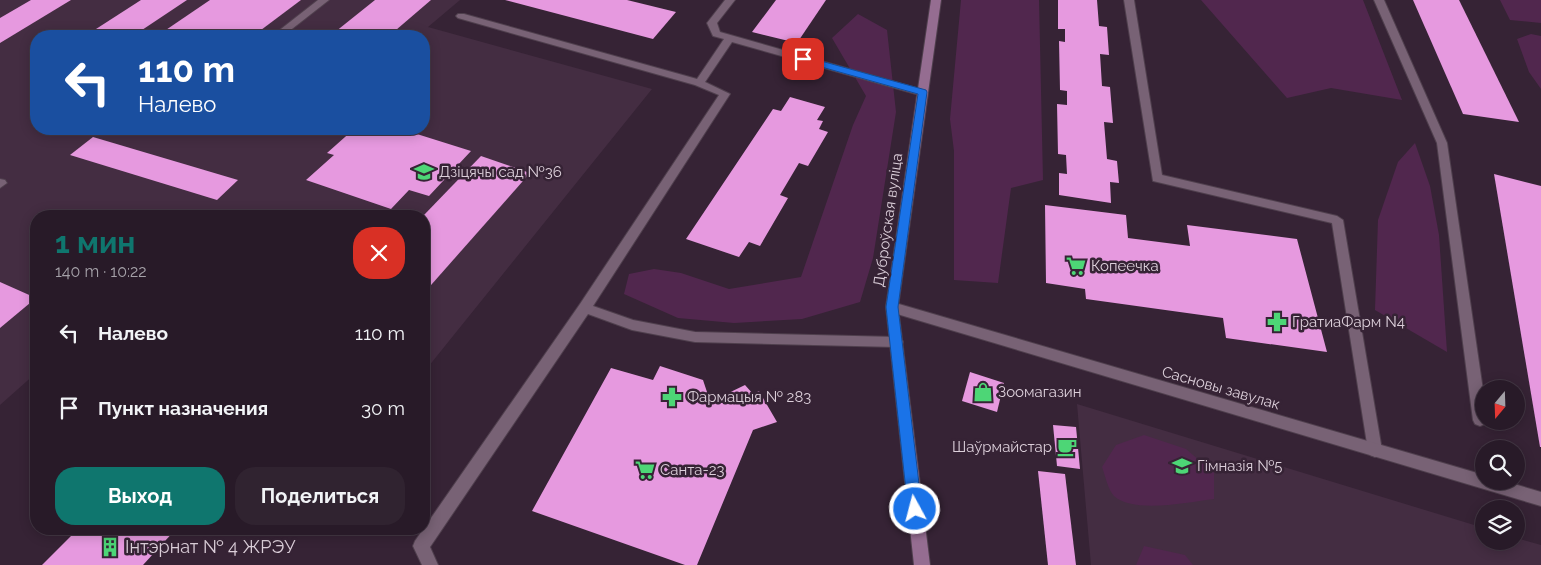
<!DOCTYPE html>
<html lang="ru">
<meta charset="utf-8">
<style>
:root{--surface:#281a28;--page:#302330;--text:#f1f3f6;--muted:#a5a1a8;--line:#443845;--accent:#0f766e}
body{margin:0;font-family:Raleway,sans-serif;background:var(--page);color:var(--text);height:100vh;display:flex;flex-direction:column;font-size:19px;white-space:nowrap}
*{box-sizing:border-box;margin:0}
p{font-size:16px;color:var(--muted)}
.icon{flex:none;width:28px;height:28px;fill:none;stroke:currentColor;stroke-width:2;stroke-linecap:round;stroke-linejoin:round}
.map{position:relative;flex:1;overflow:hidden}
.panel{position:absolute;left:30px;top:210px;width:400px;height:325px;display:flex;flex-direction:column;background:var(--surface);border-radius:20px;box-shadow:0 2px 12px #0003,0 0 0 1px var(--line)}
.panel>*{flex:none}
.guide{position:absolute;left:30px;top:30px;width:400px;height:105px;border-radius:20px;box-shadow:0 2px 12px #0003,0 0 0 1px var(--line);background:#1a4fa0;color:#fff;overflow:hidden}
.needle{width:32px;rotate:199deg}
.fabs{position:absolute;left:1475px;top:380px;display:grid;gap:10px}
.fabs a{display:grid;place-items:center;width:50px;height:50px;border-radius:50%;background:var(--surface);box-shadow:0 2px 12px #0003,0 0 0 1px var(--line);font-size:25px}
.pin{position:absolute;display:grid;place-items:center;width:42px;height:42px;color:#fff;margin:-21px;border-radius:10px;box-shadow:0 2px 8px #0006}
.me{position:absolute;width:55px;margin:-28px;rotate:353deg;stroke-linejoin:round;filter:drop-shadow(0 0 4px #0008)}
.turn{display:flex;align-items:center;gap:18px;height:105px;padding:0 25px;font-size:22px}
.turn .icon{width:65px;height:65px;stroke-width:2.5}
.turn b{display:block;font-size:35px;line-height:42px}
.round{display:grid;place-items:center;flex:none;width:52px;height:52px;border-radius:20px;background:var(--page)}
.overview{display:flex;align-items:center;justify-content:space-between;height:85px;padding:0 25px}
h1{font-size:30px;font-weight:700;line-height:38px;color:var(--accent)}
.cta{display:flex;gap:10px;margin-top:auto;padding:10px 25px}
.cta a{flex:1;height:58px;border-radius:20px;background:var(--accent);color:#fff;font-size:20px;font-weight:700;line-height:58px;text-align:center}
.cta a+a{background:var(--page);color:var(--text)}
ul{padding:0;list-style:none}
li{display:flex;align-items:center;gap:15px;height:75px;padding:0 25px}
li div{flex:1}
li b{display:block;font-size:19px}
li em{font-style:normal}
.map>svg:first-child{display:block}
.built{fill:#442d42;fill-rule:evenodd}
.green{fill:#51274e}
.building{fill:#e699df}
.lines{fill:none;stroke-linecap:round;stroke-linejoin:round}
.lane-casing{stroke:#4f3f4d;stroke-width:2}
.street-casing{stroke:#4f3f4d;stroke-width:2}
.secondary-casing{stroke:#4f3f4d;stroke-width:2}
.lane{fill:#786275;fill-rule:evenodd}
.street{fill:#786275;fill-rule:evenodd}
.secondary{fill:#956d91;fill-rule:evenodd}
.route{fill:#1a73e8;stroke:#114b97}
.labels{text-anchor:middle;stroke-width:5;stroke-linejoin:round;paint-order:stroke}
.poi-label{font-size:15px;fill:#dccfda;stroke:#362335;text-anchor:start}
.street-label{font-size:15px;fill:#dccfda;stroke:#362335}
.near-poi-label{font-size:18px;fill:#dccfda;stroke:#362335;text-anchor:start}
</style>
<div class="map">
<svg width="1541" height="565" viewBox="0 0 1541 565">
<rect width="100%" height="100%" fill="#362335"/>
<g class="built">
<path d="M0 0H460L428 27 652 89 424 372V216H36V373L0 405ZM36 36H424V129H36Z"/>
<polygon points="1077,404 1484,528 1484,541 1516,541 1516,538 1541,545 1541,565 1091,565"/>
</g>
<g class="green">
<polygon points="961,0 1039,0 1043,180 1011,188 998,283 954,280 954,151 950,119"/>
<polygon points="1201,0 1363,0 1402,100 1331,88 1287,98"/>
<polygon points="1500,0 1541,0 1541,23 1510,20"/>
<polygon points="858,14 887,30 896,112 873,258 860,302 802,319 734,323 678,318 624,294 629,274 654,269 681,273 729,289 801,277 853,125 866,96 832,38"/>
<polygon points="1531,34 1541,36 1541,89 1529,72 1517,39"/>
<polygon points="1415,143 1430,186 1439,235 1447,352 1375,310 1378,220 1398,162"/>
<path d="M1144 435 1186 449 1214 473V499C1189 502 1133 514 1114 496 1108 490 1105 475 1102 467L1116 445Z"/>
<polygon points="1144,546 1185,555 1193,565 1136,565"/>
</g>
<g class="building">
<polygon points="31,0 71,0 0,43 0,18"/>
<polygon points="141,0 187,0 133,36 119,36 96,29"/>
<polygon points="210,0 301,0 253,36 157,36"/>
<polygon points="375,0 431,0 389,36 330,36"/>
<polygon points="505,0 627,0 676,12 653,39"/>
<polygon points="776,0 826,0 797,43 752,32"/>
<polygon points="1058,0 1097,0 1099,26 1107,27 1109,55 1100,54 1102,86 1110,87 1113,123 1104,122 1107,159 1117,161 1119,183 1110,182 1111,203 1059,195 1059,173 1067,174 1066,155 1058,154 1057,104 1067,105 1067,91 1060,90 1059,41 1065,42 1065,29 1058,29"/>
<polygon points="1413,0 1459,0 1519,122 1463,114"/>
<polygon points="790,97 825,107 817,120 823,121 819,129 828,132 808,166 799,163 780,195 788,198 760,246 749,242 739,257 686,239 773,109 781,111"/>
<polygon points="354,129 401,129 471,151 429,196 409,190 391,209 306,180 334,155 327,153"/>
<polygon points="93,137 238,180 217,200 70,155"/>
<polygon points="481,156 530,173 424,293 424,215"/>
<polygon points="1494,174 1541,186 1541,447 1540,447"/>
<polygon points="1045,205 1126,215 1128,238 1190,246 1187,225 1297,239 1327,352 1226,338 1223,318 1086,299 1085,289 1046,283"/>
<polygon points="265,209 284,216 258,216"/>
<polygon points="0,282 36,298 0,328"/>
<polygon points="660,366 703,380 709,398 716,399 745,385 753,394 759,391 777,422 753,430 697,565 685,565 532,511 611,368 653,380"/>
<polygon points="970,372 1004,383 997,412 962,401"/>
<polygon points="1053,425 1076,427 1080,469 1057,466"/>
<polygon points="1038,471 1065,474 1076,565 1048,565"/>
<polygon points="78,529 176,529 143,565 42,565"/>
</g>
<g class="lines">
<defs>
<g id="lane">
<polygon points="318,0 329,0 283,36 272,36"/>
<polygon points="725,0 735,0 717,23 720,32 927,91 928,93 923,96 732,42 705,82 730,94 593,306 633,320 695,332 896,337 901,338 903,342 901,346 896,347 695,342 632,330 588,314 430,547 438,565 422,565 413,546 415,541 580,304 719,95 695,85 458,18 456,16 458,14 464,14 697,79 724,39 713,36 707,23"/>
<polygon points="1124,0 1134,0 1162,175 1337,216 1343,220 1382,450 1380,455 1375,457 1370,455 1368,450 1332,223 1153,181"/>
<polygon points="1374,0 1384,0 1447,143 1484,397 1484,421 1486,421 1485,424 1480,426 1475,424 1473,420 1437,143"/>
<polygon points="0,179 5,180 7,183 0,188"/>
</g>
<polygon id="street" points="892,302 1484,475 1484,481 1504,481 1541,492 1541,506 887,311 886,307 887,303"/>
<polygon id="secondary" points="931,0 941,0 898,307 930,565 914,565 886,307"/>
</defs>
<use href="#lane" class="lane-casing"/>
<use href="#street" class="street-casing"/>
<use href="#secondary" class="secondary-casing"/>
<use href="#lane" class="lane"/>
<use href="#street" class="street"/>
<use href="#secondary" class="secondary"/>
</g>
<polygon class="route" points="803,56 926,90 927,92 898,307 922,509 920,513 915,515 910,513 908,509 886,307 918,94 800,61 798,59"/>
<defs>
<symbol id="school-bare" viewBox="-9 -9 18 18"><path d="M0-5L7-2L0 1L-7-2ZM-4 1L0 2.5L4 1V4Q0 6-4 4Z" fill="#4dd676" stroke="#362335" stroke-width="2.5" paint-order="stroke"/></symbol>
<symbol id="supermarket-bare" viewBox="-9 -9 18 18"><path d="M-6-5.5h2.5l.6 2H6L4.5 2H-2.5L-4.4-4H-6ZM-1.5 3.2a1.3 1.3 0 1 0 .1 0ZM3 3.2a1.3 1.3 0 1 0 .1 0Z" fill="#4dd676" stroke="#362335" stroke-width="2.5" paint-order="stroke"/></symbol>
<symbol id="pharmacy-bare" viewBox="-9 -9 18 18"><path d="M-2-6h4v4h4v4h-4v4h-4v-4h-4v-4h4Z" fill="#4dd676" stroke="#362335" stroke-width="2.5" paint-order="stroke"/></symbol>
<symbol id="shop-bare" viewBox="-9 -9 18 18"><path d="M-5-2.5h2.3a2.7 3.5 0 0 1 5.4 0H5L5.5 6h-11ZM-1.5-2.5h3a1.5 2.3 0 0 0-3 0Z" fill="#4dd676" stroke="#362335" stroke-width="2.5" paint-order="stroke"/></symbol>
<symbol id="cafe-bare" viewBox="-9 -9 18 18"><path d="M-5.5-4.5H6V0H3Q3 3.5 0 3.5H-2.5Q-5.5 3.5-5.5 0ZM3-3.2v2h1.7v-2ZM-6 4.5H4V6H-6Z" fill="#4dd676" stroke="#362335" stroke-width="2.5" paint-order="stroke"/></symbol>
<symbol id="building-bare" viewBox="-9 -9 18 18"><path d="M-4-6H4V6H1V3H-1V6H-4ZM-2.5-4.3h1.7v1.8h-1.7ZM.8-4.3h1.7v1.8H.8ZM-2.5-1h1.7V.8h-1.7ZM.8-1h1.7V.8H.8Z" fill="#4dd676" stroke="#362335" stroke-width="2.5" paint-order="stroke"/></symbol>
</defs>
<g fill-rule="evenodd">
<use href="#school-bare" x="410" y="158" width="28" height="28"/>
<use href="#supermarket-bare" x="1062" y="252" width="28" height="28"/>
<use href="#pharmacy-bare" x="1263" y="308" width="28" height="28"/>
<use href="#shop-bare" x="969" y="378" width="28" height="28"/>
<use href="#pharmacy-bare" x="658" y="383" width="28" height="28"/>
<use href="#cafe-bare" x="1053" y="433" width="28" height="28"/>
<use href="#school-bare" x="1168" y="452" width="28" height="28"/>
<use href="#supermarket-bare" x="631" y="456" width="28" height="28"/>
<use href="#building-bare" x="96" y="533" width="28" height="28"/>
</g>
<g class="labels">
<g class="poi-label">
<text x="439" y="177">Дзіцячы сад №36</text>
<text x="1091" y="271">Копеечка</text>
<text x="1292" y="327">ГратиаФарм N4</text>
<text x="998" y="397">Зоомагазин</text>
<text x="687" y="402">Фармацыя № 283</text>
<text x="1052" y="452" text-anchor="end">Шаўрмайстар</text>
<text x="1197" y="471">Гімназія №5</text>
<text x="660" y="475">Санта-23</text>
</g>
<g class="street-label">
<text transform="translate(888 220) rotate(-82)" y="5">Дуброўская вуліца</text>
<text transform="translate(1221 388) rotate(16)" y="5">Сасновы завулак</text>
</g>
<g class="near-poi-label">
<text x="125" y="553">Інтэрнат № 4 ЖРЭУ</text>
</g>
</g>
</svg>
<div class="fabs">
<a><svg class="needle" viewBox="-14 -14 28 28"><path d="M0-13l5 13h-10z" fill="#e53935"/><path d="M0 13l5-13h-10z" fill="#a5a1a8"/></svg></a>
<a><svg class="icon" aria-label="search" viewBox="0 0 24 24"><circle cx="10" cy="10" r="6"/><path d="M15 15l6 6"/></svg></a>
<a><svg class="icon" aria-label="layers" viewBox="0 0 24 24"><path d="M12 4l9 5-9 5-9-5zM3 14l9 5 9-5"/></svg></a>
</div>
<div class="pin" style="left:803px;top:59px;background:#d93025"><svg class="icon" aria-label="arrive" viewBox="0 0 24 24"><path d="M6 21V4h12l-3 4 3 4H6"/></svg></div>
<svg class="me" style="left:915px;top:509px" viewBox="-20 -20 40 40"><circle r="17" fill="#1a73e8" stroke="#fff" stroke-width="3"/><path d="M0-11L8 9 0 5-8 9z" fill="#fff"/></svg>
<div class="guide">
<div class="turn"><svg class="icon" aria-label="left" viewBox="0 0 24 24"><path d="M17 20v-9H6M10 6l-5 5 5 5"/></svg><div><b>110 m</b>Налево</div></div>
</div>
<section class="panel">
<div class="overview"><div><h1>1 мин</h1><p>140 m · 10:22</p></div><a class="round" style="background:#d93025;color:#fff"><svg class="icon" aria-label="close" viewBox="0 0 24 24"><path d="M6 6l12 12M18 6L6 18"/></svg></a></div>
<ul>
<li><svg class="icon" aria-label="left" viewBox="0 0 24 24"><path d="M17 20v-9H6M10 6l-5 5 5 5"/></svg><div><b>Налево</b></div><em>110 m</em></li>
<li><svg class="icon" aria-label="arrive" viewBox="0 0 24 24"><path d="M6 21V4h12l-3 4 3 4H6"/></svg><div><b>Пункт назначения</b></div><em>30 m</em></li>
</ul>
<div class="cta"><a>Выход</a><a>Поделиться</a></div>
</section>
</div>
